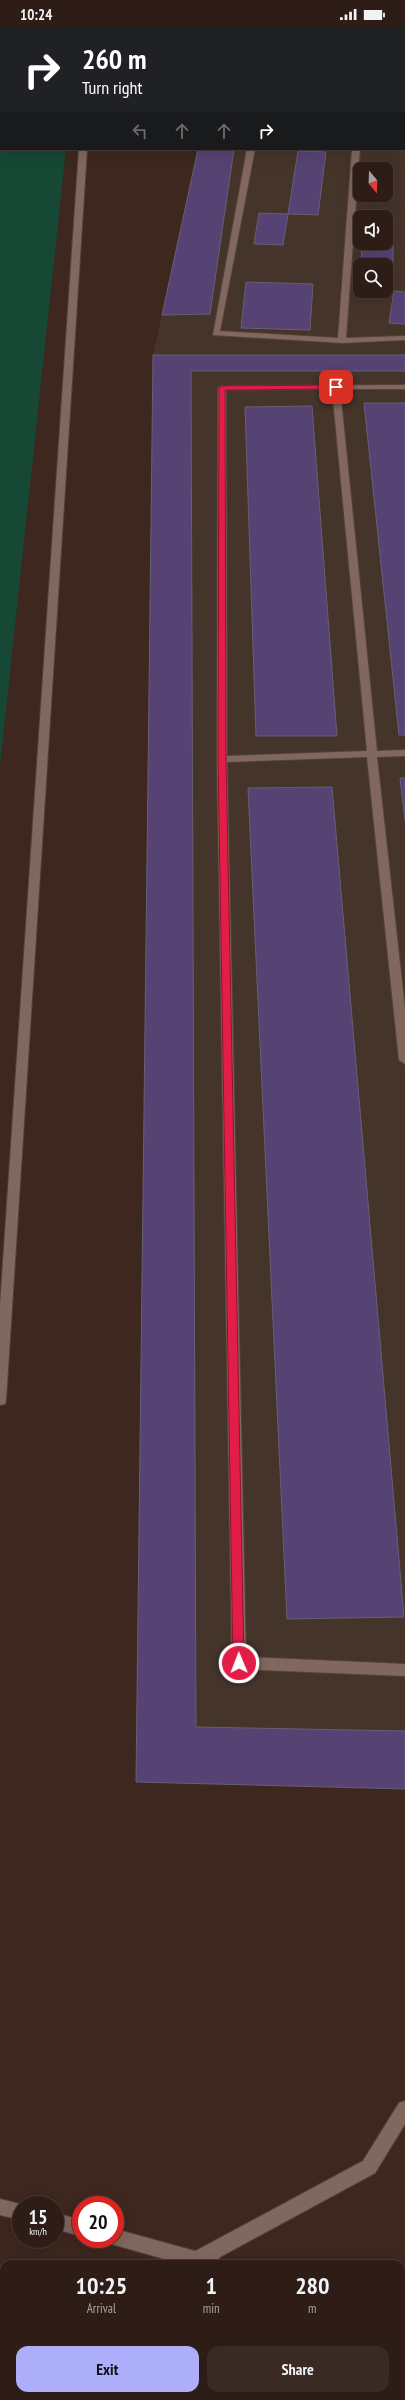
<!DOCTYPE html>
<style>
:root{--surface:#2e1d17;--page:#3a2a24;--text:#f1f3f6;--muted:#a7a2a1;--line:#493b36;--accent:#adaffb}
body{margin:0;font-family:"PT Sans Narrow",sans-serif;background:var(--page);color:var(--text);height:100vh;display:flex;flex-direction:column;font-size:15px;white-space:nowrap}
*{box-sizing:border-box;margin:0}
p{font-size:13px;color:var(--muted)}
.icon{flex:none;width:22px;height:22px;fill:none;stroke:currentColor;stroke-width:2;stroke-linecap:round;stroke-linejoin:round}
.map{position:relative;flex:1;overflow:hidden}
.details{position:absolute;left:0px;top:2232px;width:405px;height:140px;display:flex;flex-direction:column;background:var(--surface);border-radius:12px 12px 0 0;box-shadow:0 4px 16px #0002,0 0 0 1px var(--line)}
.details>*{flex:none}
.top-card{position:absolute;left:0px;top:0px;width:405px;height:122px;box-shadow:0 4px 16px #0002,0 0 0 1px var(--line);background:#202124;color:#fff;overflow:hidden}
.needle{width:26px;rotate:161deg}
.fabs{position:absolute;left:353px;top:134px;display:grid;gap:8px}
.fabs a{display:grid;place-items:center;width:40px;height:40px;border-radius:8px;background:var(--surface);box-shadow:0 4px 16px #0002,0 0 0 1px var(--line);font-size:20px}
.speed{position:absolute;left:12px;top:2168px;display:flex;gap:8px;font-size:20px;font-weight:700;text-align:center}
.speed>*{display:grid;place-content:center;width:52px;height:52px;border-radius:50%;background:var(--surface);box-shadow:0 4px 16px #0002,0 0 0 1px var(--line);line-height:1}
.speed small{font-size:10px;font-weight:400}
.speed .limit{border:6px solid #d22;background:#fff;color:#111}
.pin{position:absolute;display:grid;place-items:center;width:34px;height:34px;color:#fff;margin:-17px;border-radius:8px;box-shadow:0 2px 6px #0006}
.me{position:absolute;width:44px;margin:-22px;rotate:359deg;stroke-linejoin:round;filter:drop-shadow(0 0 3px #0008)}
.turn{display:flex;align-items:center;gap:14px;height:84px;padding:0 16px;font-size:18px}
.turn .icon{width:52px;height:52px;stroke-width:2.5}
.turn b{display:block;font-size:28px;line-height:34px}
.lanes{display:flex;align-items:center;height:38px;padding:0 16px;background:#0003;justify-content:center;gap:20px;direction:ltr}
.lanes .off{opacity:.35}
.eta{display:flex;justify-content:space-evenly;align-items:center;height:68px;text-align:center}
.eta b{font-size:24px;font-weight:700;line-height:28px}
.button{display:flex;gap:8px;margin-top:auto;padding:8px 16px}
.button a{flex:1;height:46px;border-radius:12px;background:var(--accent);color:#111;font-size:16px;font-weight:700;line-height:46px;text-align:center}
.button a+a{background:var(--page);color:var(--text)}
.status{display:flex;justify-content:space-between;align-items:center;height:28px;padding:0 20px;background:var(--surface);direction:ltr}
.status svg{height:11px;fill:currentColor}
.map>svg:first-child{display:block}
.industrial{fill:#45342a;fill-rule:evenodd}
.green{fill:#164835}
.building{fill:#564374;stroke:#675f76}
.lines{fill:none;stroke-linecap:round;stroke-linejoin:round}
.lane-casing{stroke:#56433c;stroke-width:2}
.street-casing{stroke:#56433c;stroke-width:2}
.lane{fill:#81685e;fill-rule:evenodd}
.street{fill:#81685e;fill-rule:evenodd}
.route{fill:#e11d48;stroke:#92132f}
</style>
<div class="status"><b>10:24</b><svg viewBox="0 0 49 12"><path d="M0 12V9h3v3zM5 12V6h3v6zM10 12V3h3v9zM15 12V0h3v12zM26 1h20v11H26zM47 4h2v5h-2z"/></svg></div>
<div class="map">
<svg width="405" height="2372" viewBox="0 0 405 2372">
<rect width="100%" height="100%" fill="#3d271f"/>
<path class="industrial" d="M224 0H405V1761L136 1754 153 327 198 121H404V1ZM360 141H386V167H360ZM360 189H386V215H360ZM360 237H386V263H360Z"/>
<polygon class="green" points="0,0 79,0 1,1 1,121 66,121 0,738"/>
<g class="building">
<polygon points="198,121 234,121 210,286 162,287"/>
<polygon points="298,123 326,124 318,187 288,186"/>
<polygon points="259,185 288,186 283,217 254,216"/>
<polygon points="386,207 393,207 393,238 361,237 362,215 386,215"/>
<polygon points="246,254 313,256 310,302 241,300"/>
<polygon points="394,263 405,264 405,296 389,295"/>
<polygon points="153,327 405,327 405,343 191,343 196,1699 405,1703 405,1761 136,1754"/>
<polygon points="364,375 405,375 405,707 399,707"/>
<polygon points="312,378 337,708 256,708 245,379"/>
<polygon points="400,750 405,750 405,793"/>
<polygon points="332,759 404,1589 287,1591 248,760"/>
</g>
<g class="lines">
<defs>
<g id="lane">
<rect x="199" y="0" width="7" height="1"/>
<rect x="270" y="0" width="6" height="1"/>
<rect x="362" y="0" width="6" height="1"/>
<polygon points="247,121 255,121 220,303 338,310 352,121 360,121 346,310 405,308 405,312 342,315 213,307"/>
<path d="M405 357V361H340L377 723 405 722V728L377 729 405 981V1036L399 1032 367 729 227 734 246 1629 405 1636V1648L239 1641 234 1639 232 1635 217 731 218 360 222 358ZM332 361 367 723 227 728 226 362Z"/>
<polygon points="405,2073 405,2096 375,2145 207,2236 191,2236 190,2231 192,2225 363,2133 399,2075"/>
<polygon points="216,2368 234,2368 235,2372 217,2372"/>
</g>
<g id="street">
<rect x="99" y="0" width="6" height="1"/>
<polygon points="79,121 87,121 6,1372 5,1376 0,1377 0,1278"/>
<polygon points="0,2171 24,2177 21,2177 21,2192 0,2187"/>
<polygon points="55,2185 81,2192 81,2208 55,2201"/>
<polygon points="115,2201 213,2228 219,2230 221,2236 182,2236 115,2217 109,2215 107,2211 115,2211"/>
<polygon points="401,2286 405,2287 405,2305 401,2304"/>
</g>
</defs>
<use href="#lane" class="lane-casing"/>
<use href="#street" class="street-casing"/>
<use href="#lane" class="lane"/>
<use href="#street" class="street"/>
</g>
<polygon class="route" points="336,357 338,361 225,362 226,730 244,1635 239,1640 233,1635 218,730 219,360 222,358"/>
</svg>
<div class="fabs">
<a><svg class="needle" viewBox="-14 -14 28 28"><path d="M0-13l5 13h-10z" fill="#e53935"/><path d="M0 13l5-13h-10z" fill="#a7a2a1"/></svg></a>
<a><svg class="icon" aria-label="sound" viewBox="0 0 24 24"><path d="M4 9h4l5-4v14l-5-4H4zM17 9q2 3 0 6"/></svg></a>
<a><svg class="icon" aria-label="search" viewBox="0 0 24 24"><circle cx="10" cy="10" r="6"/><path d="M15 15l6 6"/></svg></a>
</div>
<div class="speed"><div>15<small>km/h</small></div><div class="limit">20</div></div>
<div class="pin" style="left:336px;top:359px;background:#d93025"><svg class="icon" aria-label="arrive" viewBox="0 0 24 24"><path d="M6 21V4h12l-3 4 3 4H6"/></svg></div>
<svg class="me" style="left:239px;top:1635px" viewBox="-20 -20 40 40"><circle r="17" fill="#e11d48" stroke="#fff" stroke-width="3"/><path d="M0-11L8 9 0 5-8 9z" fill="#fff"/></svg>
<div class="top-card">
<div class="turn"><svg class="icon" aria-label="right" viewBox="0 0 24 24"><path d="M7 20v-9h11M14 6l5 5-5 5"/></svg><div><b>260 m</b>Turn right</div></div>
<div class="lanes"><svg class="icon off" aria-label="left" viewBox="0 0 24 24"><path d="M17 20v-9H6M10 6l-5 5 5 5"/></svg><svg class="icon off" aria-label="ahead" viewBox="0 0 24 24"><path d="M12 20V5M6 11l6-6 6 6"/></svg><svg class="icon off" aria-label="ahead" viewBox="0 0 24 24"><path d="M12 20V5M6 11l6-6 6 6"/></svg><svg class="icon" aria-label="right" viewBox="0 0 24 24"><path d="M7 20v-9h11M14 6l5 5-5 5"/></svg></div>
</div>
<section class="details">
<div class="eta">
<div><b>10:25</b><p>Arrival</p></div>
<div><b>1</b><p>min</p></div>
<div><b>280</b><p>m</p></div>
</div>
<div class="button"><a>Exit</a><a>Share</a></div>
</section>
</div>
